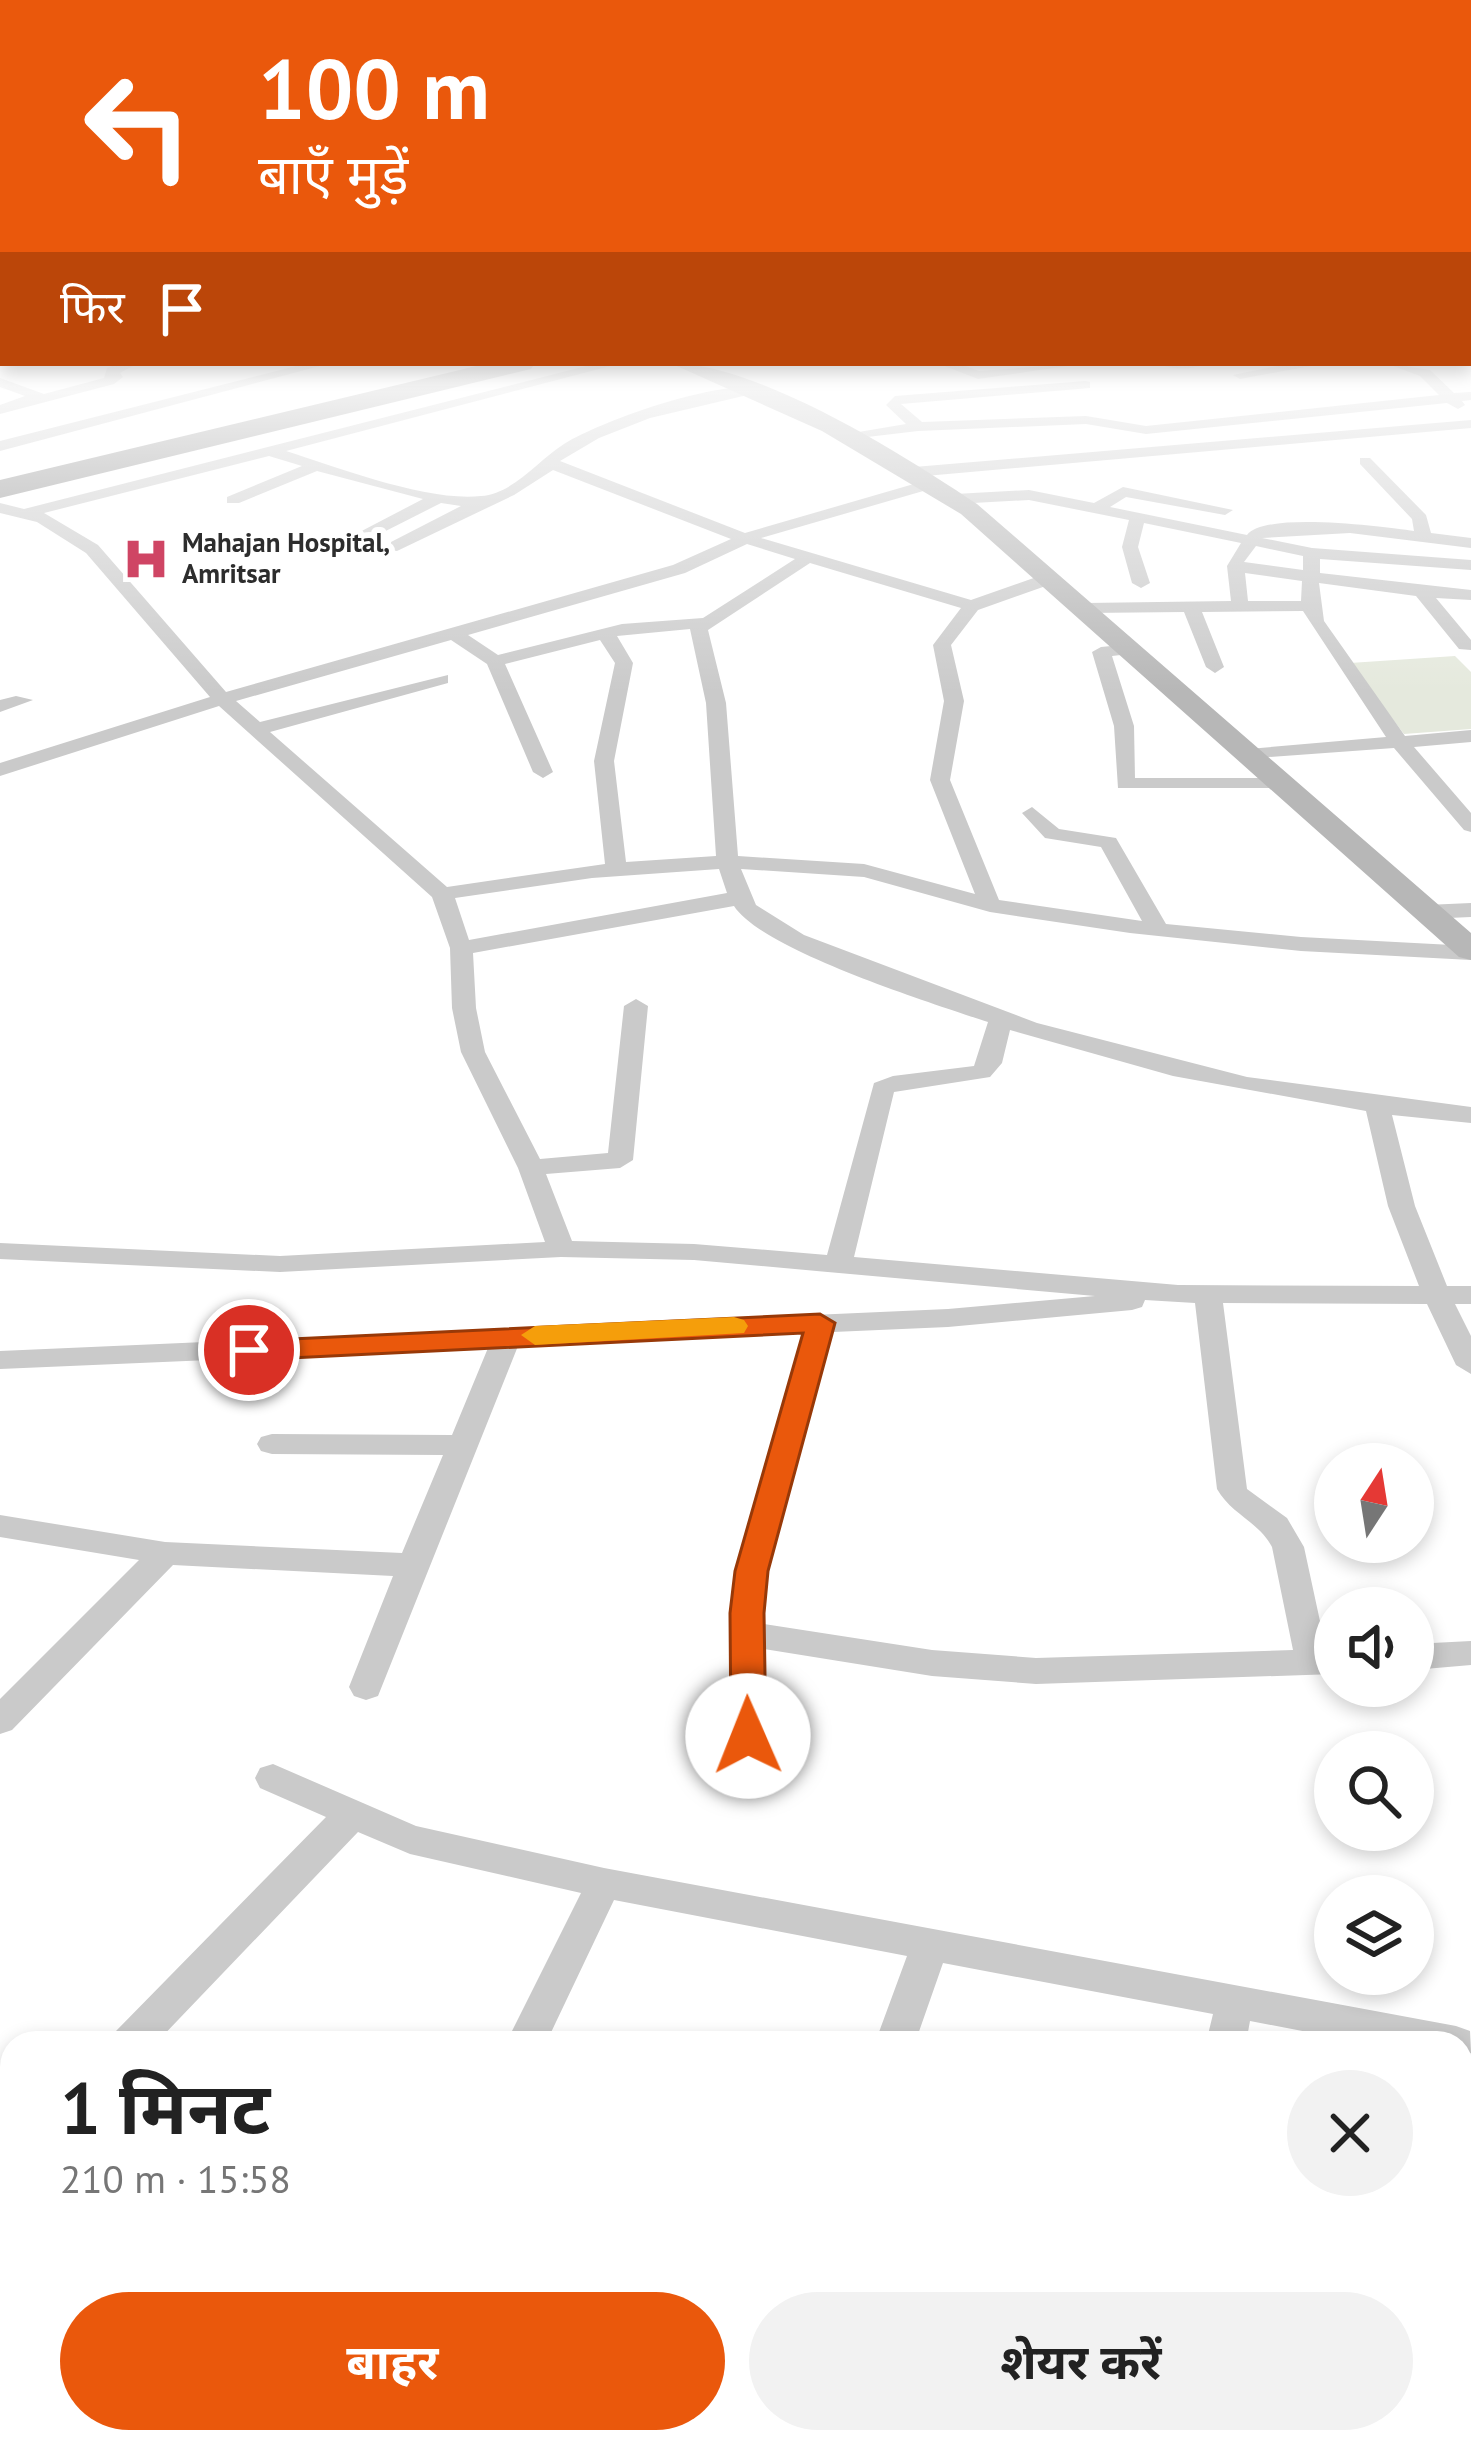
<!DOCTYPE html>
<html lang="hi">
<meta charset="utf-8">
<style>
:root{--surface:#fff;--page:#f2f2f2;--text:#222;--muted:#767676;--accent:#ea580c}
body{margin:0;font-family:"PT Sans","Noto Sans Devanagari",sans-serif;background:var(--page);color:var(--text);height:100vh;display:flex;flex-direction:column;font-size:45px;white-space:nowrap}
*{box-sizing:border-box;margin:0}
p{font-size:39px;color:var(--muted)}
.icon{flex:none;width:66px;height:66px;fill:none;stroke:currentColor;stroke-width:2;stroke-linecap:round;stroke-linejoin:round}
.map{position:relative;flex:1;overflow:hidden}
.details{position:absolute;left:0px;top:2031px;width:1473px;height:423px;display:flex;flex-direction:column;background:var(--surface);border-radius:36px 36px 0 0;box-shadow:0 6px 18px #0003}
.details>*{flex:none}
.banner{position:absolute;left:0px;top:0px;width:1473px;height:366px;box-shadow:0 6px 18px #0003;background:#ea580c;color:#fff;overflow:hidden}
.needle{width:78px;rotate:12deg}
.fabs{position:absolute;left:1314px;top:1443px;display:grid;gap:24px}
.fabs a{display:grid;place-items:center;width:120px;height:120px;border-radius:50%;background:var(--surface);box-shadow:0 6px 18px #0003;font-size:60px}
.pin{position:absolute;display:grid;place-items:center;width:102px;height:102px;color:#fff;margin:-51px;border:6px solid #fff;border-radius:50%;box-shadow:0 3px 12px #0007}
.me{position:absolute;width:132px;margin:-66px;rotate:359deg;stroke-linejoin:round;filter:drop-shadow(0 0 9px #0008)}
.turn{display:flex;align-items:center;gap:42px;height:252px;padding:0 60px;font-size:54px}
.turn .icon{width:156px;height:156px;stroke-width:2.5}
.turn b{display:block;font-size:84px;line-height:102px}
.then{display:flex;align-items:center;height:114px;padding:0 60px;background:#0003;gap:24px;font-size:45px}
.round{display:grid;place-items:center;flex:none;width:126px;height:126px;border-radius:63px;background:var(--page)}
.headline{display:flex;align-items:center;justify-content:space-between;height:204px;padding:0 60px}
h1{font-size:72px;font-weight:700;line-height:90px}
.action{display:flex;gap:24px;margin-top:auto;padding:24px 60px}
.action a{flex:1;height:138px;border-radius:72px;background:var(--accent);color:#fff;font-size:48px;font-weight:700;line-height:138px;text-align:center}
.action a+a{background:var(--page);color:var(--text)}
.map>svg:first-child{display:block}
.green{fill:#e5e9dd}
.lines{fill:none;stroke-linecap:round;stroke-linejoin:round}
.street{fill:#cacaca;fill-rule:evenodd}
.secondary{fill:#b7b7b7;fill-rule:evenodd}
.highway{fill:#949494;fill-rule:evenodd}
.route{fill:#ea580c;stroke:#983908;stroke-width:3}
.slow{fill:#f59e0b}
.labels{text-anchor:middle;stroke-width:12;stroke-linejoin:round;paint-order:stroke}
.far-poi-label{font-size:27px;font-weight:bold;fill:#2d2d2d;stroke:#fff;text-anchor:start}
</style>
<div class="map">
<svg width="1471" height="2453" viewBox="0 0 1471 2453">
<rect width="100%" height="100%" fill="#fff"/>
<polygon class="green" points="1455,656 1471,672 1471,729 1404,734 1350,663"/>
<g class="lines">
<g class="street">
<polygon points="3,349 3,357 0,358 0,350"/>
<rect x="1470" y="350" width="1" height="8"/>
<polygon points="119,363 138,363 120,373 123,377 114,384 0,414 0,405 25,396 0,387 0,378 44,394 104,378 107,368"/>
<polygon points="308,363 331,363 0,451 0,441"/>
<path d="M598 363H622L286 451C339 468 428 502 481 496 515 493 538 460 564 444 606 419 708 384 756 387V393L650 418 599 438 560 461 745 533 931 479 937 481V487L761 538 971 600 1045 574H1057V582L978 610 951 645 964 701 950 780 999 900 1142 921 1101 847 1045 838 1022 813 1032 807 1059 829 1116 838 1166 924 1301 937 1471 946V960L1301 951 1130 933 990 912 864 877 741 869 756 905 804 935 1037 1023 1247 1077 1471 1107V1123L1392 1115 1415 1206 1447 1286H1471V1304H1455L1471 1336V1374L1456 1365 1427 1304 1223 1303 1247 1489 1287 1518 1304 1547 1326 1649 1335 1648V1674L1036 1684 932 1676 764 1649 766 1736 761 1746 749 1749 737 1746 732 1736 731 1613 736 1571 804 1333 518 1346 378 1696 366 1700 354 1696 349 1687 393 1576 173 1565 12 1730 0 1734V1699L139 1560 0 1537V1515L165 1542 402 1553 443 1455 272 1454 261 1451 257 1444 261 1437 272 1434 452 1435 488 1348 0 1369V1351L948 1309 1095 1296 694 1260 561 1257 280 1272 0 1259V1243L280 1256 545 1242 518 1168 461 1052 452 1008 450 948 432 897 219 706 0 776V763L210 697 86 553 37 522 0 513V503L24 509ZM269 456 302 466 227 497V503H239L317 471 423 499 354 535 352 539 360 544 441 503 461 506 391 542V550L397 551 514 495 553 470 731 539 673 565 226 692 98 545 44 513ZM747 544 795 559 703 618 622 624 498 655 468 635 685 573ZM810 563 961 608 933 645 944 701 930 780 975 894 864 864 738 856 726 703 708 630ZM690 629 706 703 716 856 626 862 614 761 633 663 617 636ZM451 640 487 664 533 772 543 778 553 772 505 664 600 640 615 663 594 761 605 864 447 887 270 732 448 683V675L260 722 236 701ZM719 869 727 893 469 940 455 898 592 878ZM734 906C762 950 934 1004 988 1022L974 1066 893 1076 874 1083 827 1255 694 1244 572 1241 546 1174 620 1168 633 1160 648 1006 636 999 624 1006 608 1153 540 1159 485 1052 476 1008 473 953ZM1010 1030 1173 1076 1366 1111 1388 1206 1419 1286 1178 1285 854 1257 894 1092 990 1077 1002 1063ZM1145 1300 1195 1303 1217 1489C1231 1514 1259 1522 1272 1547L1293 1650 1036 1658 932 1650 764 1624 768 1571 833 1332 948 1327 1132 1310 1142 1307Z"/>
<polygon points="937,363 957,363 979,371 1088,363 978,379"/>
<path d="M1158 363H1207C1196 370 1169 370 1158 363Z"/>
<polygon points="1292,363 1327,363 1240,379 1233,375"/>
<polygon points="1385,363 1430,370 1454,393 1471,392 1471,400 1462,401 1465,405 1458,409 1447,403 1146,434 1086,424 918,431 842,440 835,436 906,424 886,405 895,396 1085,381 1090,382 1090,388 901,404 922,422 1086,416 1146,426 1439,395 1420,376"/>
<polygon points="1471,420 1471,428 914,477 906,472 914,467"/>
<path d="M1360 458H1370L1426 515 1431 533 1471 538V548L1350 533 1262 538 1312 548 1471 560V570L1320 559V573L1471 590V600L1436 598 1471 640V650L1459 649 1416 596 1319 583 1324 621 1405 736 1471 730V742L1414 747 1471 813V832L1464 830 1394 748 1241 759V751L1248 749 1386 737 1303 611 1202 612 1224 667 1215 673 1206 667 1184 612 1086 613 1077 608 1086 603 1231 601 1227 566 1241 543 1144 523 1138 547 1150 583 1141 588 1132 583 1122 547 1129 520 1029 500 955 504 947 499 955 494 1029 490 1094 503 1123 487 1233 510 1225 515 1126 497 1110 507 1247 535C1265 511 1384 527 1414 531L1412 519 1360 464ZM1256 546 1303 556V570L1244 562ZM1245 573 1302 581 1301 601H1248Z"/>
<polygon points="1132,644 1141,649 1138,653 1112,656 1134,726 1135,778 1279,778 1289,784 1286,788 1118,788 1114,726 1092,652 1101,647"/>
<polygon points="16,696 33,700 0,712 0,700"/>
<polygon points="1471,903 1471,917 1426,919 1415,912 1426,905"/>
<polygon points="1471,1641 1471,1665 1413,1670 1413,1644"/>
<polygon points="273,1764 416,1826 604,1868 1456,2026 1470,2031 1471,2053 1461,2058 1461,2043 1365,2043 1250,2021 1246,2043 1206,2043 1213,2014 943,1963 915,2043 875,2043 907,1956 614,1900 546,2043 506,2043 581,1893 410,1854 358,1832 156,2043 110,2043 116,2031 326,1817 260,1788 255,1778 260,1768"/>
<polygon points="12,2146 12,2192 0,2196 0,2151"/>
<polygon points="305,2442 352,2442 347,2453 300,2453"/>
<polygon points="728,2442 774,2442 770,2453 724,2453"/>
<polygon points="1119,2442 1165,2442 1162,2453 1116,2453"/>
</g>
<path class="secondary" d="M670 363C758 363 904 455 977 504L1471 933V960L1459 957 961 514 822 431Z"/>
<polygon class="highway" points="489,363 535,363 531,369 0,498 0,480"/>
</g>
<linearGradient id="sky" x2="0" y2="1"><stop stop-color="#9cc6e8"/><stop offset="0.5" stop-color="#fff"/><stop offset="1" stop-color="#fff" stop-opacity="0"/></linearGradient>
<rect width="1471" height="692" fill="url(#sky)"/>
<polygon class="route" points="820,1314 835,1323 768,1571 764,1613 766,1736 761,1745 748,1749 736,1745 731,1736 730,1613 735,1571 803,1333 249,1360 235,1350 249,1341"/>
<polygon class="slow" points="734,1317 744,1320 748,1326 744,1333 535,1345 521,1335 535,1326"/>
<defs>
<symbol id="hospital-bare" viewBox="-9 -9 18 18"><path d="M-5-5h3v3.5h4V-5h3V5h-3V1.5h-4V5h-3Z" fill="#cf4564" stroke="#fff" stroke-width="2.5" paint-order="stroke"/></symbol>
</defs>
<g fill-rule="evenodd">
<use href="#hospital-bare" x="113" y="526" width="66" height="66"/>
</g>
<g class="labels">
<g class="far-poi-label">
<text x="182" y="552">Mahajan Hospital,<tspan x="182" dy="31">Amritsar</tspan></text>
</g>
</g>
</svg>
<div class="fabs">
<a><svg class="needle" viewBox="-14 -14 28 28"><path d="M0-13l5 13h-10z" fill="#e53935"/><path d="M0 13l5-13h-10z" fill="#767676"/></svg></a>
<a><svg class="icon" aria-label="sound" viewBox="0 0 24 24"><path d="M4 9h4l5-4v14l-5-4H4zM17 9q2 3 0 6"/></svg></a>
<a><svg class="icon" aria-label="search" viewBox="0 0 24 24"><circle cx="10" cy="10" r="6"/><path d="M15 15l6 6"/></svg></a>
<a><svg class="icon" aria-label="layers" viewBox="0 0 24 24"><path d="M12 4l9 5-9 5-9-5zM3 14l9 5 9-5"/></svg></a>
</div>
<div class="pin" style="left:249px;top:1350px;background:#d93025"><svg class="icon" aria-label="arrive" viewBox="0 0 24 24"><path d="M6 21V4h12l-3 4 3 4H6"/></svg></div>
<svg class="me" style="left:748px;top:1736px" viewBox="-20 -20 40 40"><circle r="19" fill="#fff"/><path d="M0-13L10 11 0 6-10 11z" fill="#ea580c"/></svg>
<div class="banner">
<div class="turn"><svg class="icon" aria-label="left" viewBox="0 0 24 24"><path d="M17 20v-9H6M10 6l-5 5 5 5"/></svg><div><b>100 m</b>बाएँ मुड़ें</div></div>
<div class="then">फिर<svg class="icon" aria-label="arrive" viewBox="0 0 24 24"><path d="M6 21V4h12l-3 4 3 4H6"/></svg></div>
</div>
<section class="details">
<div class="headline"><div><h1>1 मिनट</h1><p>210 m · 15:58</p></div><a class="round"><svg class="icon" aria-label="close" viewBox="0 0 24 24"><path d="M6 6l12 12M18 6L6 18"/></svg></a></div>
<div class="action"><a>बाहर</a><a>शेयर करें</a></div>
</section>
</div>
